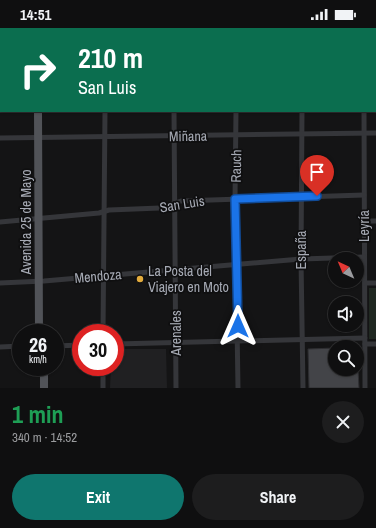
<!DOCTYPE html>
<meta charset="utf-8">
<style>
:root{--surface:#0f0f10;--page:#1d1d1e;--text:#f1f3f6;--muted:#9b9c9f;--line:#2f2f30;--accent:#0f766e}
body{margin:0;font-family:"Archivo Narrow",sans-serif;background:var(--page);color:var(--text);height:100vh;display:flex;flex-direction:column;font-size:15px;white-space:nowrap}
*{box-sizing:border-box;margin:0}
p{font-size:13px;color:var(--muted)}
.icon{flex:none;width:22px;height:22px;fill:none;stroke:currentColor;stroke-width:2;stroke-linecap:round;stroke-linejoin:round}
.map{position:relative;height:360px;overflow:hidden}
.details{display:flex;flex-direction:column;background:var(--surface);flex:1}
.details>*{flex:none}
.banner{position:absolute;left:0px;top:0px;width:376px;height:84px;box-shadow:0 1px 3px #0004,0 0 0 1px var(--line);background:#0b6e4f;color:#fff;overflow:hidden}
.needle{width:26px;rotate:316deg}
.tools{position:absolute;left:328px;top:224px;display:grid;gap:8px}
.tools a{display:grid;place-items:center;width:36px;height:36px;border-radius:50%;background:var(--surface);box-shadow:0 1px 3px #0004,0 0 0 1px var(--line);font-size:20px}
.speed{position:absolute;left:12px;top:296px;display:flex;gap:8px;font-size:20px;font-weight:700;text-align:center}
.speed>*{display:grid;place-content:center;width:52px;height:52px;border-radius:50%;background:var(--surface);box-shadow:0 1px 3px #0004,0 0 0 1px var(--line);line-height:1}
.speed small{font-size:10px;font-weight:400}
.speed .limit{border:6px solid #d22;background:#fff;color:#111}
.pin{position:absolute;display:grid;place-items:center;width:34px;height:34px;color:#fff;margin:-41px -17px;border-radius:50% 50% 50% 0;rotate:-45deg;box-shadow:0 0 4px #0007}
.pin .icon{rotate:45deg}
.me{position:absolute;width:44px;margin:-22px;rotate:0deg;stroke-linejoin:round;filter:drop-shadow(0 0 3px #0008)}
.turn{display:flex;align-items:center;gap:14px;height:84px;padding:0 12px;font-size:18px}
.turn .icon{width:52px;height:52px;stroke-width:2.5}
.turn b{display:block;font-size:28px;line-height:34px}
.round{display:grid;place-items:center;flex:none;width:42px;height:42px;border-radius:21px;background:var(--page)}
.headline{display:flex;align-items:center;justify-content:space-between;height:68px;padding:0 12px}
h1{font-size:24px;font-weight:700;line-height:30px;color:#1e9e55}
.action{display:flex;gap:8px;margin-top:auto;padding:8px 12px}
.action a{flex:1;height:46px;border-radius:24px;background:var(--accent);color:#fff;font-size:16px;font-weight:700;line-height:46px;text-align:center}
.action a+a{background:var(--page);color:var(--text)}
.status{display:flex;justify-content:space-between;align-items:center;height:28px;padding:0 20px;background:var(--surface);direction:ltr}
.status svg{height:11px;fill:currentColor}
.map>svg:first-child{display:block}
.built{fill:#202022}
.green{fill:#202821}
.building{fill:#434448;stroke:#2e2e31}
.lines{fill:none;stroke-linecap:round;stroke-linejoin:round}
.minor{stroke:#35363a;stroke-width:5}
.primary{stroke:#515358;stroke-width:8}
.route-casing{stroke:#114b97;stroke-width:10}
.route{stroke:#1a73e8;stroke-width:7}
.poi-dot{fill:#e3ac3d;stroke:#0f0f10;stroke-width:1.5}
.labels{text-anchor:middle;stroke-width:3.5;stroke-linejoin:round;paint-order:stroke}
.street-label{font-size:14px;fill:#a6aab4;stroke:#0f0f10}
.poi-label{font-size:14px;fill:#a6aab4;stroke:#0f0f10;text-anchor:start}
</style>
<div class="status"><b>14:51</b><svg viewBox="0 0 49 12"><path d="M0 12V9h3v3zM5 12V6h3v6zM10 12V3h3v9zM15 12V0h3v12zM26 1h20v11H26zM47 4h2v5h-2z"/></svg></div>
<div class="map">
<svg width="376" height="360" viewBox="0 0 376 360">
<rect width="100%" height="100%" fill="#141415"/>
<polygon class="built" points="115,321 166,321 167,360 110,360 111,339 115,339"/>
<rect class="green" x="369" y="260" width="7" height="51"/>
<polygon class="building" points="335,320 335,341 358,341 359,360 309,360 308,321"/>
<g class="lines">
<g class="minor">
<polyline points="105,0 105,1"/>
<polyline points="173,0 173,1"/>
<polyline points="234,0 234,1"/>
<polyline points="301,0 301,1"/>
<polyline points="362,0 362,1"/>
<polyline points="375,38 376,38"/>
<polyline points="0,39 1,39"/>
<polyline points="174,83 176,360"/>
<polyline points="236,83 235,171 238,360"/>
<polyline points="302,83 301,231 303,360"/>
<polyline points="364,83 365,360"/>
<polyline points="0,110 376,105"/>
<polyline points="364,193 376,193"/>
<polyline points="0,194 99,185 109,182 160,180 181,173 364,167"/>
<polyline points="0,255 44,253 301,231 364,229"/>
<polyline points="365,255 376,255"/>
<polyline points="103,305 105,83"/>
<polyline points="115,316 365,310"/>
<polyline points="365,316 376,316"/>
<polyline points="55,318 81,317"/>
<polyline points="0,319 21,318"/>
<polyline points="103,360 103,339"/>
</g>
<g class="primary">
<polyline points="37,0 37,1"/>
<polyline points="38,83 39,305"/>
<polyline points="44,339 44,360"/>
</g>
</g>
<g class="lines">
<defs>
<polyline id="route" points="238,298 235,171 317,168"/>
</defs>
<use href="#route" class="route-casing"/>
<use href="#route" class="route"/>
</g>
<circle class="poi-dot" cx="140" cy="251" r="4"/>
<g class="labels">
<g class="street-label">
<text transform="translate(188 108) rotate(-1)" y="5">Miñana</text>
<text transform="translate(236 138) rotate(-89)" y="5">Rauch</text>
<text transform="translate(182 176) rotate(-9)" y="5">San Luis</text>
<text transform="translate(26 194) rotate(-90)" y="5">Avenida 25 de Mayo</text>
<text transform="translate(364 198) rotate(-90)" y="5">Leyría</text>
<text transform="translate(301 222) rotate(-90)" y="5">España</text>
<text transform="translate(98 248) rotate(-5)" y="5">Mendoza</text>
<text transform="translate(176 305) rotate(-90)" y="5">Arenales</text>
</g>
<g class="poi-label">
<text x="148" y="248">La Posta del<tspan x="148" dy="16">Viajero en Moto</tspan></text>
</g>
</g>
</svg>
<div class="tools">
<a><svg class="needle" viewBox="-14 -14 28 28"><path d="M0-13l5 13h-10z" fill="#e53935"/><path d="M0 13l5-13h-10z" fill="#9b9c9f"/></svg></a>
<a><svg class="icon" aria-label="sound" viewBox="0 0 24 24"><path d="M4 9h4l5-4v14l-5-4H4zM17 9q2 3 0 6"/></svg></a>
<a><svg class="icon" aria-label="search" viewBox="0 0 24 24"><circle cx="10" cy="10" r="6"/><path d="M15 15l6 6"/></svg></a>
</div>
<div class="speed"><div>26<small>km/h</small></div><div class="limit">30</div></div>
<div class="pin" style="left:317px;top:168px;background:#d93025"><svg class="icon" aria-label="arrive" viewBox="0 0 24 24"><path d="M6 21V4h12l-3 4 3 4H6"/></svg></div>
<svg class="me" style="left:238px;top:298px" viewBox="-20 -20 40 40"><path d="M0-17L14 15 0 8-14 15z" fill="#1a73e8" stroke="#fff" stroke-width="4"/></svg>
<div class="banner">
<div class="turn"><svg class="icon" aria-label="right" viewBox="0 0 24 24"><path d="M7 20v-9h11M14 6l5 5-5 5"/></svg><div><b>210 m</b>San Luis</div></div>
</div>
</div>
<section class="details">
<div class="headline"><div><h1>1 min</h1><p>340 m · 14:52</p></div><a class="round"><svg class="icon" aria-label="close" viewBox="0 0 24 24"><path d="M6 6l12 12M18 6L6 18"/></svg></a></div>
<div class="action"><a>Exit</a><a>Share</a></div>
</section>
